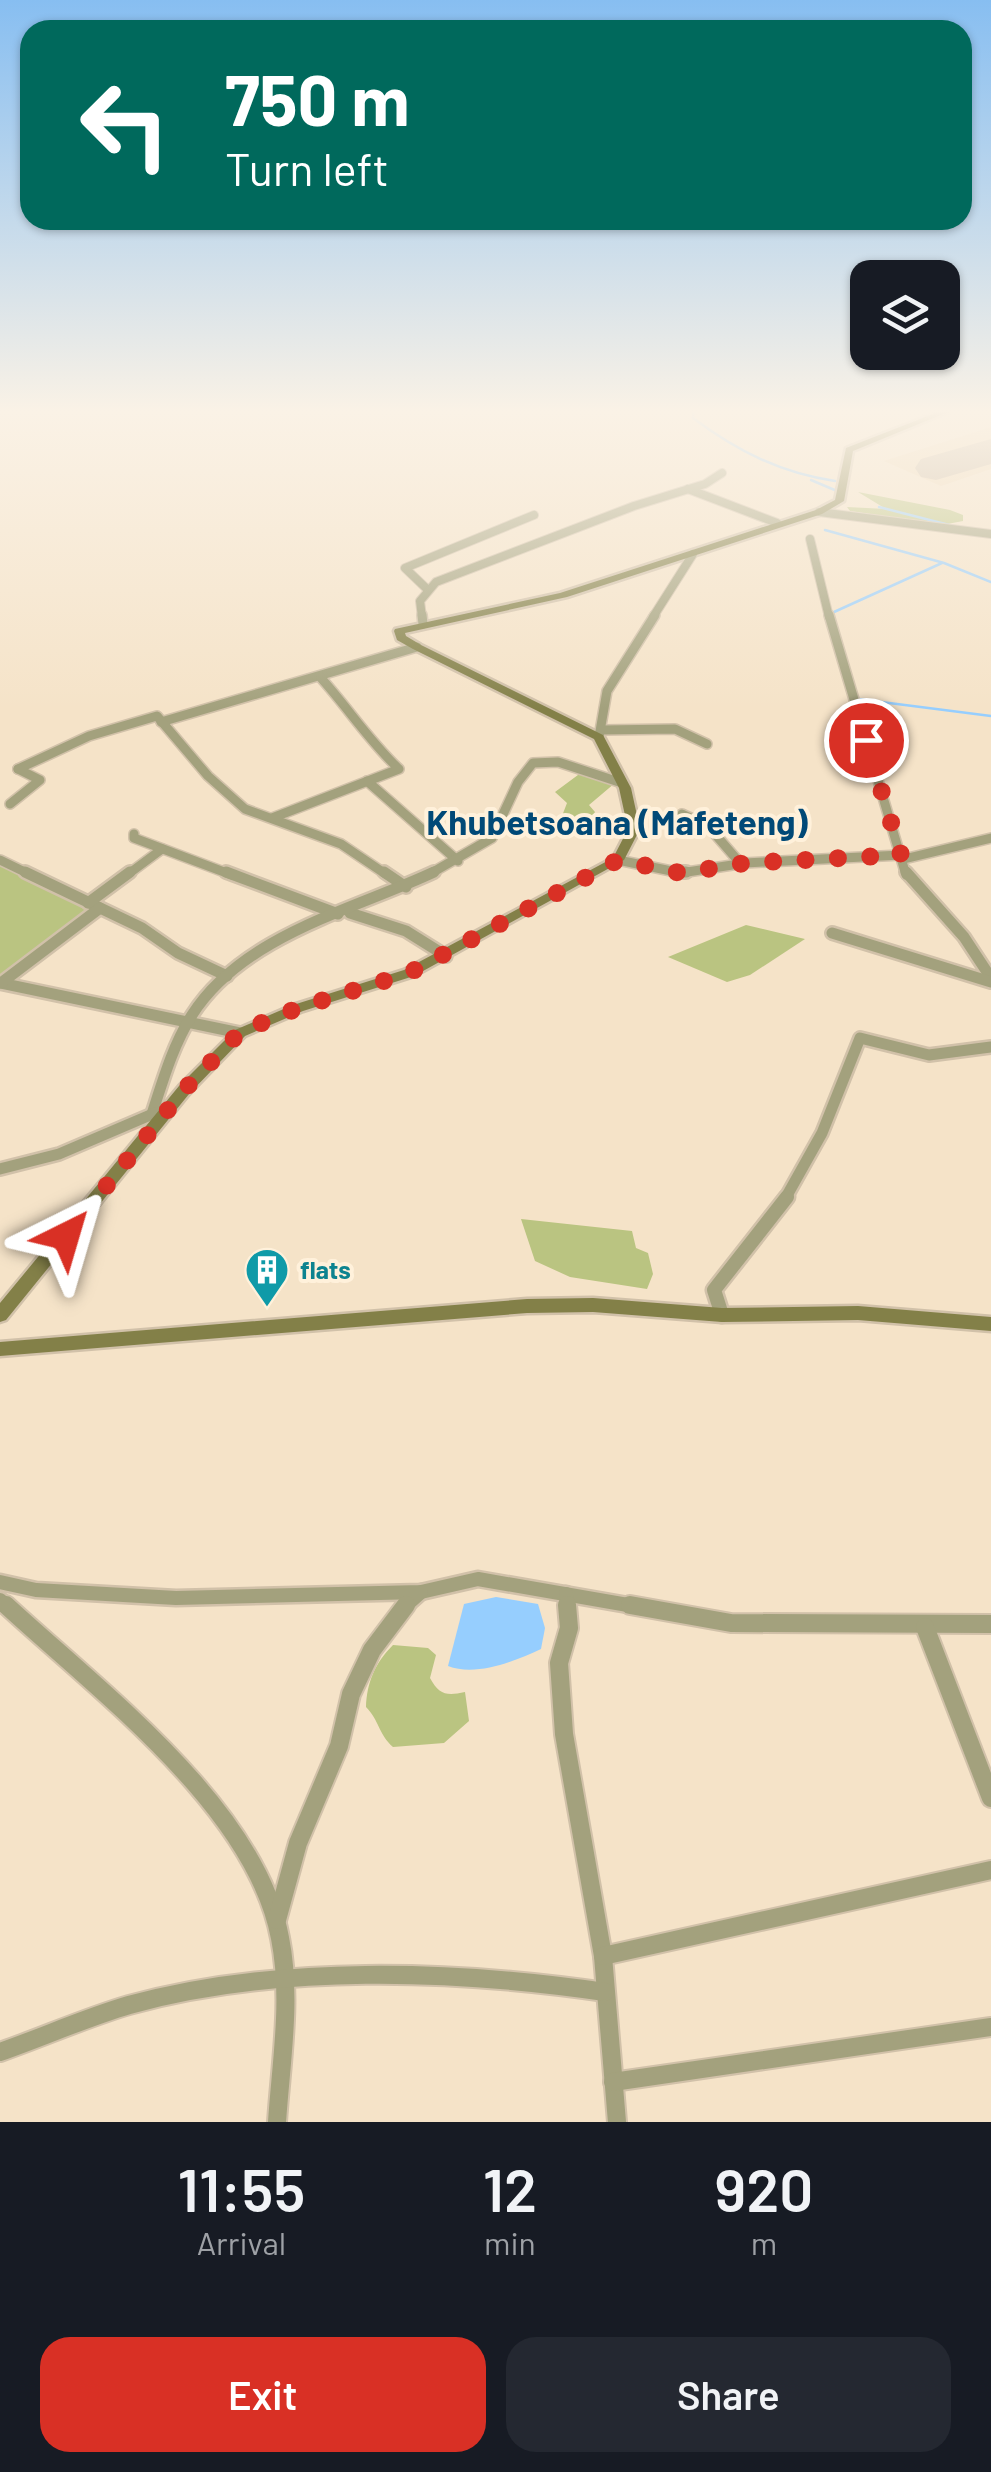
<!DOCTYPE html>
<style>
:root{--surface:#171b24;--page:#242831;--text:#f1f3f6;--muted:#9ea1a6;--accent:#d93025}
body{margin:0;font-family:Barlow,sans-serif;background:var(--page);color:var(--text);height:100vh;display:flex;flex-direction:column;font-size:38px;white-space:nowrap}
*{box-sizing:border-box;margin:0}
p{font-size:32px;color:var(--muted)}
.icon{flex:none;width:55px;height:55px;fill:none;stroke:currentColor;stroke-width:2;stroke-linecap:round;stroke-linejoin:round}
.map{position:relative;height:2122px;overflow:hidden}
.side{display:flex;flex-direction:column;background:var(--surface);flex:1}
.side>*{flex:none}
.top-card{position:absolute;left:20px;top:20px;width:952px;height:210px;border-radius:30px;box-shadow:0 2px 8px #0004;background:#00695c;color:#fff;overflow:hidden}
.fabs{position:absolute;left:850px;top:260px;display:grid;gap:20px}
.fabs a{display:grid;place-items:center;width:110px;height:110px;border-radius:20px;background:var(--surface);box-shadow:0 2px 8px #0004;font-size:50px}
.pin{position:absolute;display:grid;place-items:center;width:85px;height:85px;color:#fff;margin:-42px;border:5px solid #fff;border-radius:50%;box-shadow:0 2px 10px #0007}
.me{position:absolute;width:110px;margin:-55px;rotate:40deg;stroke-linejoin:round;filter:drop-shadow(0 0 8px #0008)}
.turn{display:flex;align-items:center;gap:35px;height:210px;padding:0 40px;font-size:45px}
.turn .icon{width:130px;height:130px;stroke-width:2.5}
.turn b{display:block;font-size:70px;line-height:85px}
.eta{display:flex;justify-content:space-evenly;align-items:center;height:170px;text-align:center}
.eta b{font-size:60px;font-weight:600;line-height:70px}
.action{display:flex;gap:20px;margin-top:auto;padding:20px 40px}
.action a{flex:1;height:115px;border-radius:30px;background:var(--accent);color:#fff;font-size:40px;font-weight:600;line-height:115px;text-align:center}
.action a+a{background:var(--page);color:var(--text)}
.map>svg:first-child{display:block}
.built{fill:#efd9b7}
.green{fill:#bac481}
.water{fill:#96cefe}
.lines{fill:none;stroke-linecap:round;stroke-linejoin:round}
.stream{stroke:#96cefe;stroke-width:2.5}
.runway{fill:#c6b6a0;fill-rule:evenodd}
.street-far4-casing{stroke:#d1c1a9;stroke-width:10}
.street-far3-casing{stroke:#d1c1a9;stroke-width:12}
.street-far2-casing{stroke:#d1c1a9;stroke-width:16}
.street-far1-casing{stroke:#d1c1a9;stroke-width:19}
.street-casing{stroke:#d1c1a9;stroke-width:22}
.secondary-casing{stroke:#d1c1a9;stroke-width:5}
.street-far4{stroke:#a3a17d;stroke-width:8}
.street-far3{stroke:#a3a17d;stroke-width:9}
.street-far2{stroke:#a3a17d;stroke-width:11}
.street-far1{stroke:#a3a17d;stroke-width:14}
.street{stroke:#a3a17d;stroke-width:18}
.secondary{fill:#838048;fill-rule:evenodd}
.route{stroke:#d93025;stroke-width:18;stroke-dasharray:0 32.4}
.labels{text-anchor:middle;stroke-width:8;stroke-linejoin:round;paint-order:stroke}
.culture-label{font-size:25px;font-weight:bold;fill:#0d838f;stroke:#fff1db;text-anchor:start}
.district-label{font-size:35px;font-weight:bold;fill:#014977;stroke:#fff1db}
</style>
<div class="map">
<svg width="991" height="2122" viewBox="0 0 991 2122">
<rect width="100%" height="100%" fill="#f5e3c8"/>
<polygon class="built" points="991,427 991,469 941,486 884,461"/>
<g class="green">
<polygon points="858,492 950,510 963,515 963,521 942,525 850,511 847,507 886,509"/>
<polygon points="582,772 615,783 589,805 595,812 588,824 562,816 567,803 555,792"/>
<polygon points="0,864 93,909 2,978 0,977"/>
<polygon points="746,925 805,939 750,975 727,982 668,957"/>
<polygon points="521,1219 632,1231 636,1248 648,1253 653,1274 647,1289 570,1277 535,1261"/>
<path d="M393 1645 428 1648 436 1655 430 1678C439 1695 447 1696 465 1692L469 1721 444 1743 393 1747C379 1735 379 1720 366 1707 367 1682 375 1663 393 1645Z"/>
</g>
<path class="water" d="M496 1597 538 1604 545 1628 541 1649C515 1661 476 1677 448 1666L464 1604Z"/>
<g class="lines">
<g class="stream">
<path d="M693 412V418C737 451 781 473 835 481"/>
<polyline points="811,480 837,491"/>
<polyline points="879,507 953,526"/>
<polyline points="825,530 944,563 991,582"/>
<polyline points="834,612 942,563"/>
<polyline points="858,699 991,716"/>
</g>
<polygon class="runway" points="991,439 991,464 936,480 921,477 915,468 921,459"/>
<defs>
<g id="street-far4">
<polyline points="688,489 777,523"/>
<polyline points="819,512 991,534"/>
<polyline points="810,539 829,617"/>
<polyline points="428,590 405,568 534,515"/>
<polyline points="422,617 420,601 436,582 634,506 705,484 722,473"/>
<polyline points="653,617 693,554"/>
</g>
<g id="street-far3">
<polyline points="422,615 423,624"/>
<polyline points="829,615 906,875"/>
<polyline points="161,722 417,647"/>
<polyline points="602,730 675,729 707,744"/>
<polyline points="599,737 607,691 655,615"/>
<polyline points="18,769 89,736 157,716 208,776 245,809 341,844 387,875"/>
<polyline points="367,781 458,861"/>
<polyline points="10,804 40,780 18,769"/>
<polyline points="682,814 708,826 740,863"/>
<path d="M272 818 399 769C370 742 348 708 321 678"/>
<polyline points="134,834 134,838 232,875"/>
<polyline points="904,859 991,838"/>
<polyline points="0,860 31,875"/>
<polyline points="618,860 681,873 745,863 901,855"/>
<polyline points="127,875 162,849"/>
<polyline points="428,875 492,838 518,782 533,763 558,762 622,783"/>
</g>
<g id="street-far2">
<polyline points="25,872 142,928 178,953 227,976"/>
<polyline points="226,872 338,914"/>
<polyline points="384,872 406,887"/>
<polyline points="677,872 686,872"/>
<polyline points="906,872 964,937 991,978"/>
<polyline points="88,903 130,872"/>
<polyline points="350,913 406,931 446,956"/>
<polyline points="832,933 991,982"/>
<polyline points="0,983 240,1033"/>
<polyline points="1,983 100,908"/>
<path d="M152 1114C163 1080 173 1045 192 1015 243 935 353 910 434 872"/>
<polyline points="0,1169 59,1154 155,1113"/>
<polyline points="785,1199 822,1133 860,1038 929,1055 991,1047"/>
</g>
<g id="street-far1">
<polyline points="722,1315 714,1290 787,1197"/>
<polyline points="0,1582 36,1590 176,1598 421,1592 478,1579 645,1608"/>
<polyline points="566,1594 567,1608"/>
<polyline points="0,1600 9,1608"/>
<polyline points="403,1608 421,1592"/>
</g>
<g id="street">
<path d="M6 1605C99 1691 256 1808 280 1938 292 1998 281 2062 277 2122"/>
<polyline points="567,1605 569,1628 559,1663 564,1734 603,1956 617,2122"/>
<polyline points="630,1605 731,1623 991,1624"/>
<polyline points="925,1627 991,1798"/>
<polyline points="277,1920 298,1843 339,1746 351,1694 372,1650 406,1605"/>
<polyline points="603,1956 991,1870"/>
<path d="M0 2052C43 2037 85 2018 129 2005 277 1964 454 1970 605 1992"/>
<polyline points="613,2082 991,2027"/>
</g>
<g id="secondary">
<polygon points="938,412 948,412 853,451 844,501 822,514 567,597 405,633 406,636 421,645 603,735 631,788 640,829 624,860 414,976 303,1011 245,1036 189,1094 6,1320 0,1322 0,1303 179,1086 235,1030 293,1005 404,970 613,858 628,829 619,788 594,739 413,649 397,640 394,631 395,629 560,593 816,510 835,500 846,448"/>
<polygon points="593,1298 722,1308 858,1306 991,1317 991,1331 858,1320 722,1322 593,1312 527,1313 0,1356 0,1342 527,1299"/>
</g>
</defs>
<use href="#street-far4" class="street-far4-casing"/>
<use href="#street-far3" class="street-far3-casing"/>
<use href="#street-far2" class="street-far2-casing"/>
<use href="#street-far1" class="street-far1-casing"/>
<use href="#street" class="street-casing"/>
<use href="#secondary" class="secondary-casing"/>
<use href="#street-far4" class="street-far4"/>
<use href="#street-far3" class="street-far3"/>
<use href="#street-far2" class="street-far2"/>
<use href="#street-far1" class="street-far1"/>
<use href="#street" class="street"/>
<use href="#secondary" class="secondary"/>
</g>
<linearGradient id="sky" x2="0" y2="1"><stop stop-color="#87bef1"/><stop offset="0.58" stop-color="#faf2e6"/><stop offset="1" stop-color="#faf2e6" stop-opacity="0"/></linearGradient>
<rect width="991" height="709" fill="url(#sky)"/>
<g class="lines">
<polyline class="route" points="66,1236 184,1090 240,1032 298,1008 409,973 618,860 681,873 745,863 901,855 866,740"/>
</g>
<defs>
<symbol id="building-pin" viewBox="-11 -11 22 30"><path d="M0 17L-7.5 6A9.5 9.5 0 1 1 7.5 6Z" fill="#0f9aa8" stroke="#fff1db"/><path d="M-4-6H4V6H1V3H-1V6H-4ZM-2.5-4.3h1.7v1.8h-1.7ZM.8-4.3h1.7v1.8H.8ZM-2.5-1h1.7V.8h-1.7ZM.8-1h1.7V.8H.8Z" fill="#fff"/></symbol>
</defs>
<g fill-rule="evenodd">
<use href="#building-pin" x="242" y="1245" width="50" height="68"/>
</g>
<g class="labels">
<g class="culture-label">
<text x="300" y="1279">flats</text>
</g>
<g class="district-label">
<text x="617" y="835">Khubetsoana (Mafeteng)</text>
</g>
</g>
</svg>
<div class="fabs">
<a><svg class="icon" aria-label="layers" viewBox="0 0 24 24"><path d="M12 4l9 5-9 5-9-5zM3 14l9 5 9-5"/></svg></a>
</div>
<div class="pin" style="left:866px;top:740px;background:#d93025"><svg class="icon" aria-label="arrive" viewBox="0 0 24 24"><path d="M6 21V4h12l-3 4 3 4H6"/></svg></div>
<svg class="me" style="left:66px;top:1236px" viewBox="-20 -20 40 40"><path d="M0-17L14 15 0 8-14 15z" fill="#d93025" stroke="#fff" stroke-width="4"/></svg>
<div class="top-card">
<div class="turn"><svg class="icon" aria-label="left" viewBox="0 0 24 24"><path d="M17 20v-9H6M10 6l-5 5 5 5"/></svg><div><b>750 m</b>Turn left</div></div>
</div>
</div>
<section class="side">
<div class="eta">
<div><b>11:55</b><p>Arrival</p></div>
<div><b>12</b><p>min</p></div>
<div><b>920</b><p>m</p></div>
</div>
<div class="action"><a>Exit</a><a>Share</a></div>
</section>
